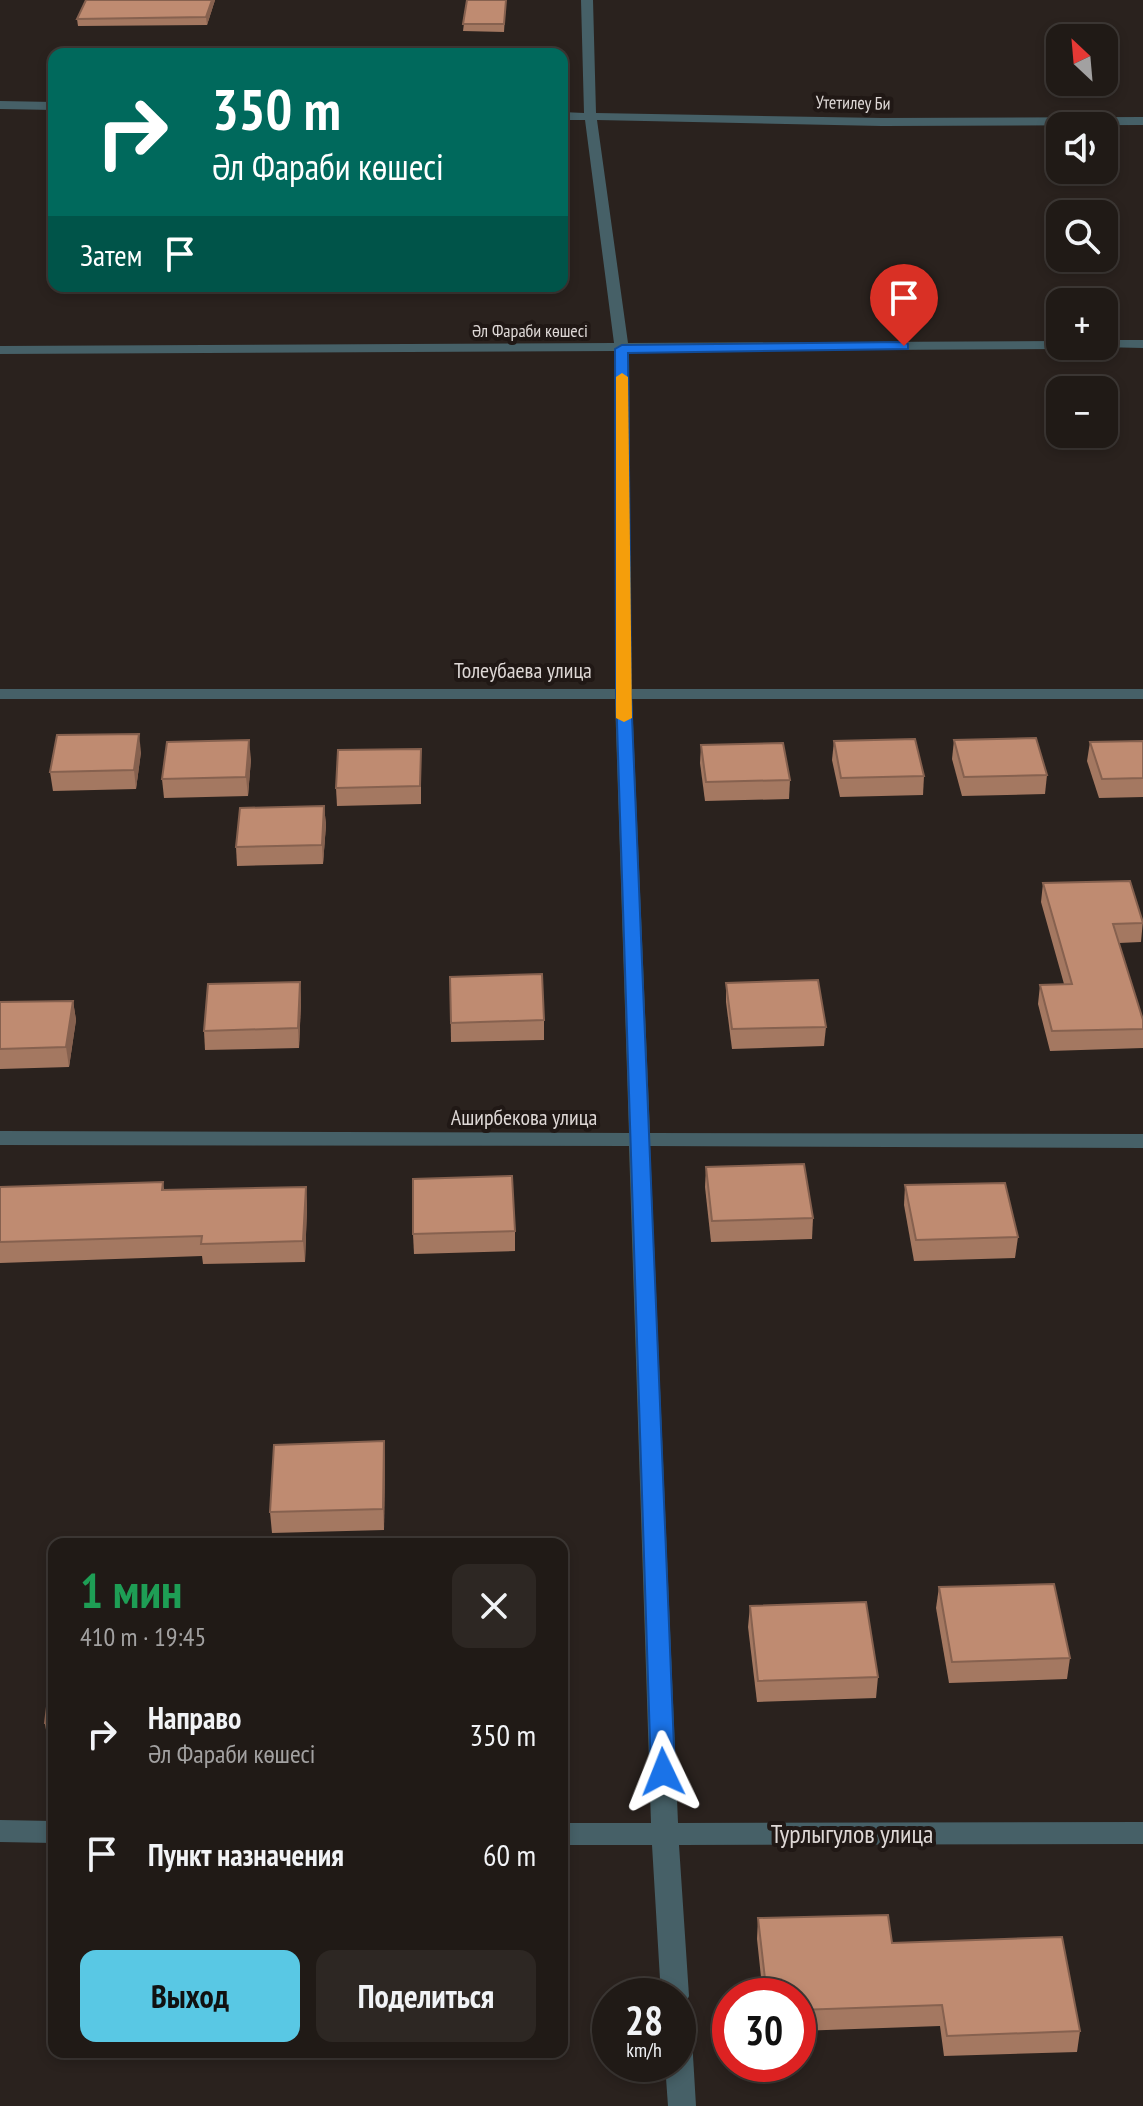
<!DOCTYPE html>
<html lang="ru">
<meta charset="utf-8">
<style>
:root{--surface:#201a16;--page:#2d2723;--text:#f1f3f6;--muted:#a2a1a1;--line:#3d3835;--accent:#59c8e4}
body{margin:0;font-family:"PT Sans Narrow",sans-serif;background:var(--page);color:var(--text);height:100vh;display:flex;flex-direction:column;font-size:30px;white-space:nowrap}
*{box-sizing:border-box;margin:0}
p{font-size:26px;color:var(--muted)}
.icon{flex:none;width:44px;height:44px;fill:none;stroke:currentColor;stroke-width:2;stroke-linecap:round;stroke-linejoin:round}
.map{position:relative;flex:1;overflow:hidden}
.drawer{position:absolute;left:48px;top:1538px;width:520px;height:520px;display:flex;flex-direction:column;background:var(--surface);border-radius:16px;box-shadow:0 4px 12px #0003,0 0 0 2px var(--line)}
.drawer>*{flex:none}
.hud{position:absolute;left:48px;top:48px;width:520px;height:244px;border-radius:16px;box-shadow:0 4px 12px #0003,0 0 0 2px var(--line);background:#00695c;color:#fff;overflow:hidden}
.needle{width:52px;rotate:334deg}
.tools{position:absolute;left:1046px;top:24px;display:grid;gap:16px}
.tools a{display:grid;place-items:center;width:72px;height:72px;border-radius:16px;background:var(--surface);box-shadow:0 4px 12px #0003,0 0 0 2px var(--line);font-size:40px}
.speed{position:absolute;left:592px;top:1978px;display:flex;gap:16px;font-size:40px;font-weight:700;text-align:center}
.speed>*{display:grid;place-content:center;width:104px;height:104px;border-radius:50%;background:var(--surface);box-shadow:0 4px 12px #0003,0 0 0 2px var(--line);line-height:1}
.speed small{font-size:20px;font-weight:400}
.speed .limit{border:12px solid #d22;background:#fff;color:#111}
.pin{position:absolute;display:grid;place-items:center;width:68px;height:68px;color:#fff;margin:-82px -34px;border-radius:50% 50% 50% 0;rotate:-45deg;box-shadow:0 0 8px #0007}
.pin .icon{rotate:45deg}
.me{position:absolute;width:88px;margin:-44px;rotate:358deg;stroke-linejoin:round;filter:drop-shadow(0 0 6px #0008)}
.turn{display:flex;align-items:center;gap:28px;height:168px;padding:0 32px;font-size:36px}
.turn .icon{width:104px;height:104px;stroke-width:2.5}
.turn b{display:block;font-size:56px;line-height:68px}
.then{display:flex;align-items:center;height:76px;padding:0 32px;background:#0003;gap:16px;font-size:30px}
.round{display:grid;place-items:center;flex:none;width:84px;height:84px;border-radius:16px;background:var(--page)}
.summary{display:flex;align-items:center;justify-content:space-between;height:136px;padding:0 32px}
h1{font-size:48px;font-weight:700;line-height:60px;color:#1e9e55}
.action{display:flex;gap:16px;margin-top:auto;padding:16px 32px}
.action a{flex:1;height:92px;border-radius:16px;background:var(--accent);color:#111;font-size:32px;font-weight:700;line-height:92px;text-align:center}
.action a+a{background:var(--page);color:var(--text)}
ul{padding:0;list-style:none}
li{display:flex;align-items:center;gap:24px;height:120px;padding:0 32px}
li div{flex:1}
li b{display:block;font-size:30px}
li em{font-style:normal}
.map>svg:first-child{display:block}
.lines{fill:none;stroke-linecap:round;stroke-linejoin:round}
.minor{fill:#466067;fill-rule:evenodd}
.wall{fill:#a47861}
.shaded-wall{fill:#86614f}
.building{fill:#bf8b71;stroke:#86614f;stroke-width:2}
.route{fill:#1a73e8;stroke:#114b97;stroke-width:2}
.slow{fill:#f59e0b}
.labels{text-anchor:middle;stroke-width:8;stroke-linejoin:round;paint-order:stroke}
.far-street-label{font-size:18px;fill:#ded8d6;stroke:#201815}
.street-label{font-size:22px;fill:#ded8d6;stroke:#201815}
.near-street-label{font-size:26px;fill:#ded8d6;stroke:#201815}
</style>
<div class="map">
<svg width="1143" height="2106" viewBox="0 0 1143 2106">
<rect width="100%" height="100%" fill="#2a221e"/>
<g class="lines">
<g class="minor">
<polygon points="581,0 593,0 596,113 882,118 1143,117 1143,125 882,126 597,120 628,343 1060,341 1060,346 1066,346 1060,349 629,351 631,689 1143,689 1143,699 632,699 650,1133 1143,1134 1143,1148 650,1146 678,1823 1143,1822 1143,1844 679,1845 689,1996 685,2005 678,2007 678,1996 661,1996 652,1845 562,1845 562,1823 651,1823 629,1146 0,1145 0,1131 629,1133 615,699 0,699 0,689 615,689 615,351 0,354 0,346 614,343 585,120 562,120 562,112 584,113"/>
<polygon points="0,101 54,102 54,110 0,109"/>
<polygon points="1104,340 1143,340 1143,348 1099,347 1104,346"/>
<polygon points="0,1820 54,1821 54,1843 0,1842"/>
<polygon points="678,2027 688,2030 692,2039 696,2106 668,2106 665,2064 678,2064"/>
</g>
</g>
<g class="wall">
<polygon points="86,0 215,0 207,25 78,26 77,19"/>
<polygon points="467,0 506,0 504,32 463,31"/>
<polygon points="954,740 1047,775 1045,794 962,796 952,759"/>
<polygon points="834,741 924,776 923,795 840,797 832,760"/>
<polygon points="1143,741 1143,797 1099,798 1087,761 1090,742"/>
<polygon points="701,745 790,780 789,799 705,801 700,763"/>
<polygon points="421,749 421,804 337,806 336,788"/>
<polygon points="141,752 136,789 53,791 50,772"/>
<polygon points="251,759 248,796 164,798 162,779"/>
<polygon points="324,806 326,825 323,864 237,866 236,847"/>
<polygon points="1043,883 1143,920 1141,942 1119,943 1143,1020 1143,1048 1050,1051 1038,1004 1040,985 1064,984 1041,902"/>
<polygon points="450,977 544,1020 544,1040 451,1042"/>
<polygon points="300,982 301,1002 299,1048 205,1050 204,1031"/>
<polygon points="726,983 826,1027 824,1046 732,1049 726,1002"/>
<polygon points="73,1001 76,1020 69,1067 0,1069 0,1002"/>
<polygon points="706,1167 813,1218 812,1239 711,1242 705,1187"/>
<polygon points="163,1182 164,1190 306,1187 307,1207 305,1262 203,1264 202,1256 0,1263 0,1187"/>
<polygon points="905,1185 1018,1237 1015,1258 914,1261 904,1205"/>
<polygon points="515,1231 515,1251 414,1254 413,1234"/>
<polygon points="384,1441 385,1462 384,1530 272,1533 270,1512"/>
<polygon points="939,1587 1070,1658 1067,1679 949,1683 936,1608"/>
<polygon points="750,1606 878,1677 876,1698 757,1702 748,1627"/>
<polygon points="54,1649 54,1744 48,1744 45,1723"/>
<polygon points="758,1918 892,1943 1080,2031 1077,2052 944,2056 940,2026 798,2031 798,1996 763,1996 757,1939"/>
</g>
<g class="shaded-wall">
<polygon points="212,0 215,0 207,25 206,17"/>
<polygon points="139,734 141,752 136,789 134,770"/>
<polygon points="249,740 251,759 248,796 246,777"/>
<polygon points="324,806 326,825 323,864 322,845"/>
<polygon points="300,982 301,1002 299,1048 298,1028"/>
<polygon points="73,1001 76,1020 69,1067 66,1047"/>
<polygon points="306,1187 307,1207 305,1262 303,1241"/>
<polygon points="384,1441 385,1462 384,1530 383,1509"/>
</g>
<g class="building">
<polygon points="86,0 212,0 206,17 77,19"/>
<polygon points="467,0 506,0 504,24 463,24"/>
<polygon points="139,734 134,770 50,772 57,735"/>
<polygon points="1036,738 1047,775 964,777 954,740"/>
<polygon points="915,739 924,776 841,778 834,741"/>
<polygon points="249,740 246,777 162,779 167,742"/>
<polygon points="1143,741 1143,778 1102,779 1090,742"/>
<polygon points="783,743 790,780 706,782 701,745"/>
<polygon points="421,749 420,786 336,788 338,750"/>
<polygon points="324,806 322,845 236,847 240,808"/>
<polygon points="1130,881 1143,923 1113,924 1143,1020 1143,1029 1052,1031 1040,985 1072,984 1043,883"/>
<polygon points="542,974 544,1020 451,1023 450,977"/>
<polygon points="818,980 826,1027 732,1029 726,983"/>
<polygon points="300,982 298,1028 204,1031 208,984"/>
<polygon points="73,1001 66,1047 0,1049 0,1002"/>
<polygon points="804,1164 813,1218 712,1221 706,1167"/>
<polygon points="512,1176 515,1231 413,1234 413,1179"/>
<polygon points="163,1182 162,1190 306,1187 303,1241 201,1244 202,1236 0,1242 0,1187"/>
<polygon points="1005,1183 1018,1237 916,1240 905,1185"/>
<polygon points="384,1441 383,1509 270,1512 274,1445"/>
<polygon points="1054,1584 1070,1658 952,1662 939,1587"/>
<polygon points="866,1602 878,1677 758,1681 750,1606"/>
<polygon points="54,1649 54,1723 45,1723"/>
<polygon points="888,1915 892,1943 1062,1937 1080,2031 947,2036 942,2005 798,2010 798,1996 767,1996 758,1918"/>
</g>
<polygon class="route" points="904,342 908,344 908,349 628,353 631,692 675,1772 671,1778 663,1781 654,1778 651,1772 616,692 615,349 622,345"/>
<polygon class="slow" points="622,373 628,377 632,718 624,722 616,718 616,377"/>
<g class="labels">
<g class="far-street-label">
<text transform="translate(853 103) rotate(1)" y="6">Утетилеу Би</text>
<text x="530" y="337">Әл Фараби көшесі</text>
</g>
<g class="street-label">
<text x="523" y="678">Толеубаева улица</text>
<text x="524" y="1125">Аширбекова улица</text>
</g>
<g class="near-street-label">
<text x="852" y="1843">Турлыгулов улица</text>
</g>
</g>
</svg>
<div class="tools">
<a><svg class="needle" viewBox="-14 -14 28 28"><path d="M0-13l5 13h-10z" fill="#e53935"/><path d="M0 13l5-13h-10z" fill="#a2a1a1"/></svg></a>
<a><svg class="icon" aria-label="sound" viewBox="0 0 24 24"><path d="M4 9h4l5-4v14l-5-4H4zM17 9q2 3 0 6"/></svg></a>
<a><svg class="icon" aria-label="search" viewBox="0 0 24 24"><circle cx="10" cy="10" r="6"/><path d="M15 15l6 6"/></svg></a>
<a>+</a>
<a>−</a>
</div>
<div class="speed"><div>28<small>km/h</small></div><div class="limit">30</div></div>
<div class="pin" style="left:904px;top:346px;background:#d93025"><svg class="icon" aria-label="arrive" viewBox="0 0 24 24"><path d="M6 21V4h12l-3 4 3 4H6"/></svg></div>
<svg class="me" style="left:663px;top:1772px" viewBox="-20 -20 40 40"><path d="M0-17L14 15 0 8-14 15z" fill="#1a73e8" stroke="#fff" stroke-width="4"/></svg>
<div class="hud">
<div class="turn"><svg class="icon" aria-label="right" viewBox="0 0 24 24"><path d="M7 20v-9h11M14 6l5 5-5 5"/></svg><div><b>350 m</b>Әл Фараби көшесі</div></div>
<div class="then">Затем<svg class="icon" aria-label="arrive" viewBox="0 0 24 24"><path d="M6 21V4h12l-3 4 3 4H6"/></svg></div>
</div>
<section class="drawer">
<div class="summary"><div><h1>1 мин</h1><p>410 m · 19:45</p></div><a class="round"><svg class="icon" aria-label="close" viewBox="0 0 24 24"><path d="M6 6l12 12M18 6L6 18"/></svg></a></div>
<ul>
<li><svg class="icon" aria-label="right" viewBox="0 0 24 24"><path d="M7 20v-9h11M14 6l5 5-5 5"/></svg><div><b>Направо</b><p>Әл Фараби көшесі</p></div><em>350 m</em></li>
<li><svg class="icon" aria-label="arrive" viewBox="0 0 24 24"><path d="M6 21V4h12l-3 4 3 4H6"/></svg><div><b>Пункт назначения</b></div><em>60 m</em></li>
</ul>
<div class="action"><a>Выход</a><a>Поделиться</a></div>
</section>
</div>
